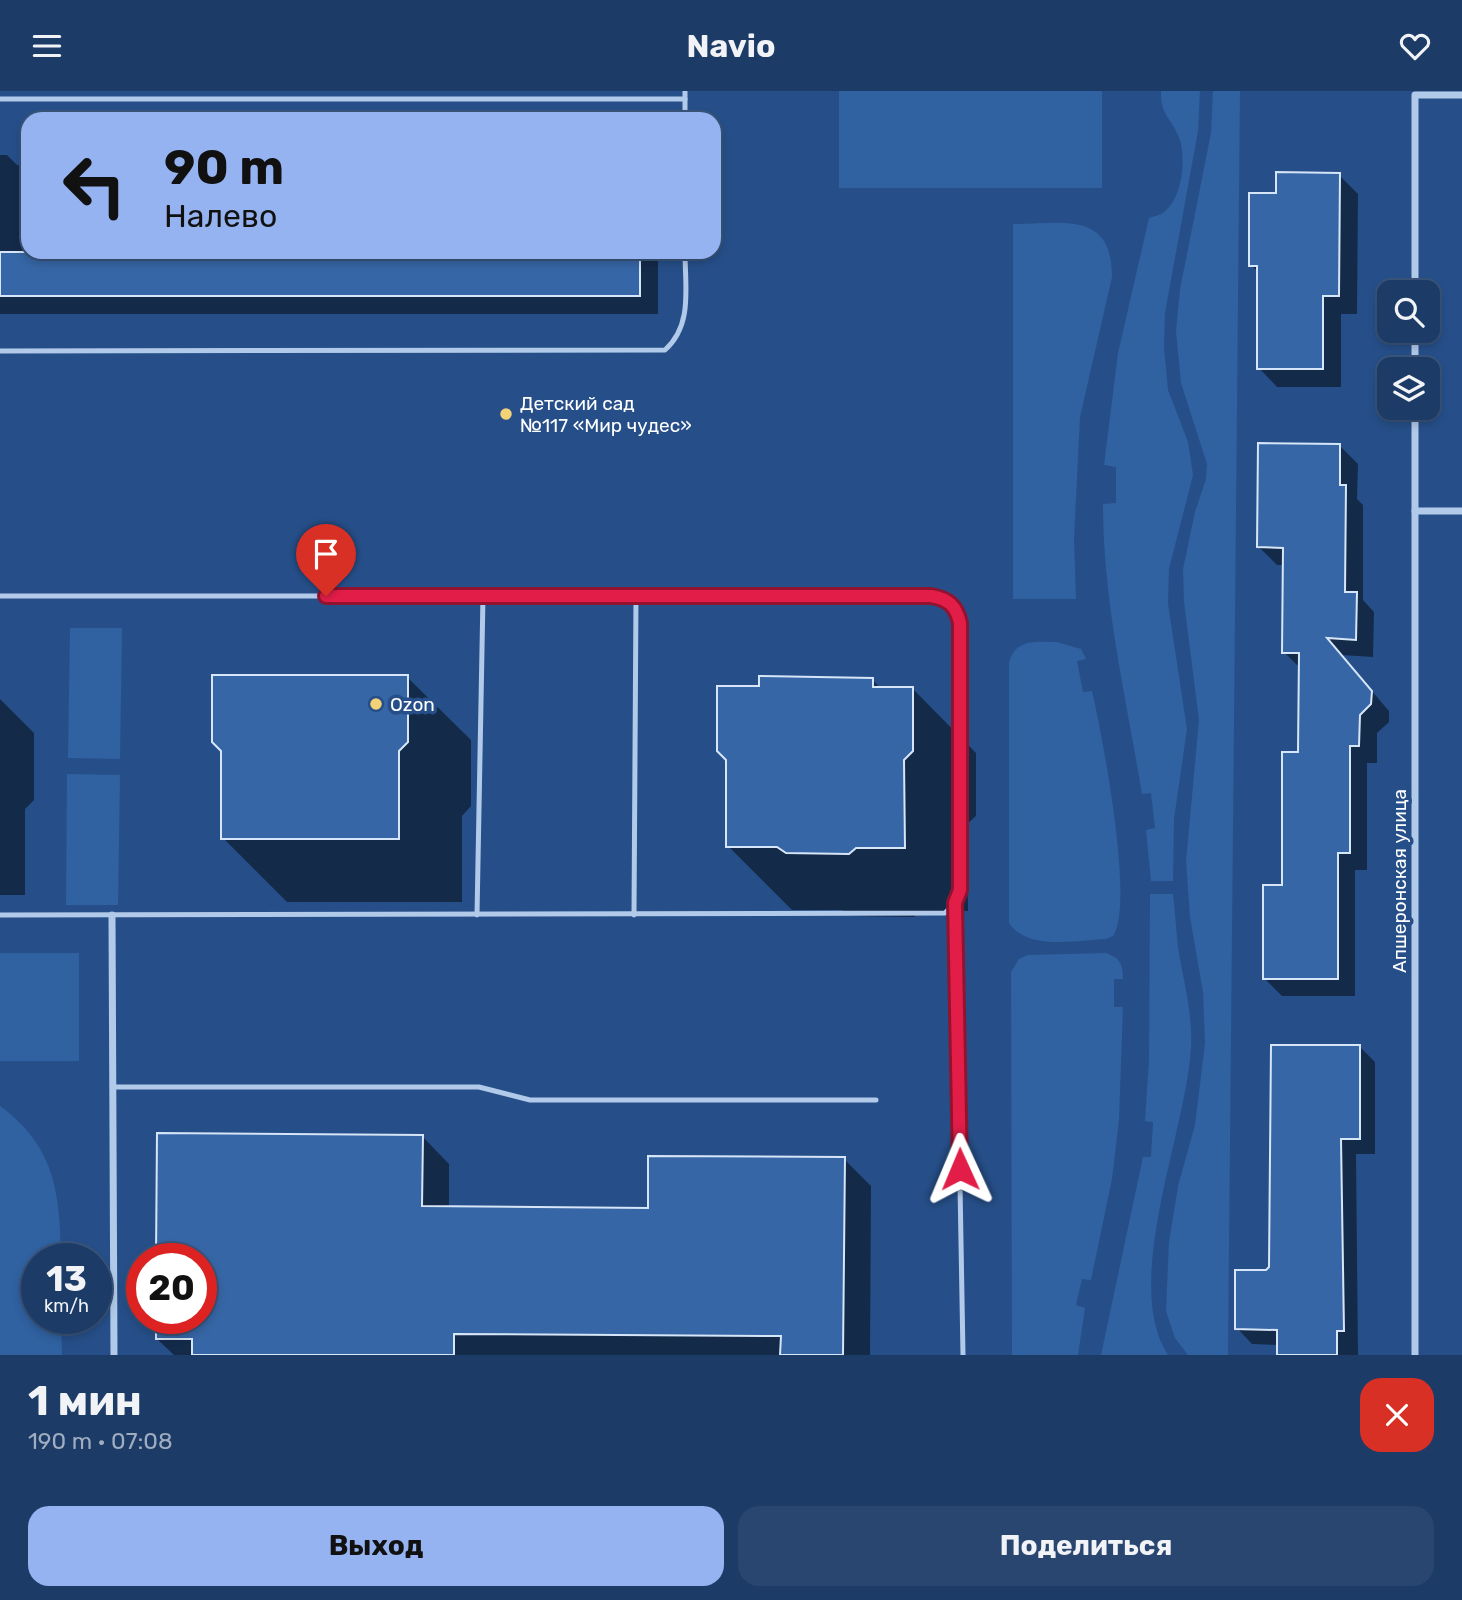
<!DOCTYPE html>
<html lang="ru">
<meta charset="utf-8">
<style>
:root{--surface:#1c3b67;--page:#294670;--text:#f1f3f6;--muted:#a0adc0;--line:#3a557b;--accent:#95b2f1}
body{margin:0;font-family:Rubik,sans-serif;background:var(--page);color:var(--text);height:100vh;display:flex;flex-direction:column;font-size:26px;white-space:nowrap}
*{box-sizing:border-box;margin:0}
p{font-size:23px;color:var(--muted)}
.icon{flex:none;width:38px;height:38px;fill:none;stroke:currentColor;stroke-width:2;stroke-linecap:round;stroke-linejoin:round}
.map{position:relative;height:1264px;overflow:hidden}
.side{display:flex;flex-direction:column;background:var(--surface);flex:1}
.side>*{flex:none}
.guide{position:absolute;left:21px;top:21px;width:700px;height:147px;border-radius:21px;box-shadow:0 4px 10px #0003,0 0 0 2px var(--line);background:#95b2f1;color:#111;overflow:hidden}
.buttons{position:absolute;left:1377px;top:189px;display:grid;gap:14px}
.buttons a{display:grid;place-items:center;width:63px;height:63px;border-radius:14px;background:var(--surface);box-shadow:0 4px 10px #0003,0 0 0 2px var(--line);font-size:35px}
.speed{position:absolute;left:21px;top:1152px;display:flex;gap:14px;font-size:35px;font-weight:700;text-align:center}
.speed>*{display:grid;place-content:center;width:91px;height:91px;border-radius:50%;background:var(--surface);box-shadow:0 4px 10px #0003,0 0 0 2px var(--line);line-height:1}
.speed small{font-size:18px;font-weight:400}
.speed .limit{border:10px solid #d22;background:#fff;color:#111}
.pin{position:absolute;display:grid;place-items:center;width:60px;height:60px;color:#fff;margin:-72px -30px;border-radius:50% 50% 50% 0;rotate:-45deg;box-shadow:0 0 7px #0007}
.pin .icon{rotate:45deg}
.me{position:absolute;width:77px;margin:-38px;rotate:359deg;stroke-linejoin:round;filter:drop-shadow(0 0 5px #0008)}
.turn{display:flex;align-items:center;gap:24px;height:147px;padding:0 28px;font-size:32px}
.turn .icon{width:91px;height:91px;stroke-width:2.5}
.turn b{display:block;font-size:49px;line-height:60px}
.round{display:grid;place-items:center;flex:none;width:74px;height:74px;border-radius:21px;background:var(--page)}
.head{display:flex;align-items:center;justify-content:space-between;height:119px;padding:0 28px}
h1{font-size:42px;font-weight:700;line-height:52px}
.action{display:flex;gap:14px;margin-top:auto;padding:14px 28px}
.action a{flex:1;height:80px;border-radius:21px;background:var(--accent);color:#111;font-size:28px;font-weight:700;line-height:80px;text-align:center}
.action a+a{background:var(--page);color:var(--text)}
header{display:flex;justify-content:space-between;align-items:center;height:91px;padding:0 28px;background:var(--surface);font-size:32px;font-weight:700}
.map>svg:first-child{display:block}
.green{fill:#3061a0}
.shadow{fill:#0007}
.building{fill:#3666a5;stroke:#d6e5f7;stroke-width:2}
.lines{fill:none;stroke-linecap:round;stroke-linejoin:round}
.service{stroke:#b2cae9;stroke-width:5}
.minor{stroke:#b2cae9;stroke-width:7}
.route-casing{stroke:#92132f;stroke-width:18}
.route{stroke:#e11d48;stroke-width:12}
.poi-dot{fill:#f3d177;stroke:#264f89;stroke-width:2.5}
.labels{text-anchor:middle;stroke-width:7;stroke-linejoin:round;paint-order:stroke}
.poi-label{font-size:19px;fill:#fff;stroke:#264f89;text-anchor:start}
.street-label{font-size:19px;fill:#fff;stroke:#264f89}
</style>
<header><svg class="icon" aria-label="menu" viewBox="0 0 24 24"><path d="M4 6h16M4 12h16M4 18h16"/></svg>Navio<svg class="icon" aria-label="heart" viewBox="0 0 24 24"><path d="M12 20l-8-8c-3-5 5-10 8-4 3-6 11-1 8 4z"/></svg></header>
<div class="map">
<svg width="1462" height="1264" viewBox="0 0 1462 1264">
<rect width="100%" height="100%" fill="#264f89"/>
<g class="green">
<rect x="839" y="0" width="263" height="97"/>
<path d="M1161 0H1200L1198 40 1165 222 1164 256 1168 299 1188 351 1193 384 1169 478 1168 513 1187 638 1174 728 1173 790H1151L1146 739 1155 737 1151 702 1142 703C1126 606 1103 511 1103 413L1116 412V376L1104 374 1118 262 1149 127C1154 125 1161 124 1164 121 1182 108 1186 69 1180 49 1173 28 1160 25 1161 0Z"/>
<polygon points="1213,0 1240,0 1228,1264 1188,1264 1175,1247 1166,1220 1169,1151 1178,1095 1195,1034 1205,952 1203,901 1190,826 1186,770 1199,629 1184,511 1183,478 1195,421 1206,388 1207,373 1181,292 1176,240 1180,198 1211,42"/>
<path d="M1013 133C1063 133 1112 119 1112 186L1080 326 1074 448 1076 508H1013Z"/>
<polygon points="70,537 122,537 120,668 68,667"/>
<path d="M1057 551 1081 558 1086 568 1077 570 1083 601 1092 600C1102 643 1135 814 1113 845L1106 848C1076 849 1028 860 1009 832V571C1016 547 1037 551 1057 551Z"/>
<polygon points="67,683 120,684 118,814 66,814"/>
<path d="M1150 803H1173C1175 820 1176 838 1178 856 1183 889 1193 922 1191 956 1187 1039 1121 1192 1168 1264H1101L1143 1066H1151L1153 1031 1145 1030 1149 969Z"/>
<rect x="0" y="862" width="79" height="108"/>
<path d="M1106 862C1120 867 1123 873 1123 888H1114V916H1123L1119 1029 1112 1088 1091 1189 1082 1188 1076 1214 1085 1217 1078 1264H1012L1011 881 1019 868 1028 864Z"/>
<path d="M0 1015C56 1056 60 1104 61 1167H37V1227H61L62 1264H0Z"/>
</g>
<g class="shadow">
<polygon points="0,64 7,64 17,74 28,74 28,161 658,161 658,223 0,223"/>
<polygon points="1339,84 1358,103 1357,223 1341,223 1341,296 1277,296 1259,277 1259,182 1251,174 1277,104"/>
<polygon points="1340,355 1358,373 1357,408 1363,414 1363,509 1374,521 1373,566 1341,564 1389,620 1389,631 1377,642 1377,672 1367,672 1367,779 1355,779 1355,905 1282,905 1265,888 1284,796 1299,663 1301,578 1284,561 1285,474 1277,474 1259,456"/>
<polygon points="407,586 471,649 471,715 462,725 462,811 287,811 223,747"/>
<polygon points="872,588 881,598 913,598 976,662 976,725 967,733 968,820 920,820 914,826 851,825 842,819 792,819 728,755 761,596"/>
<polygon points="0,608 34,642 34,709 25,718 25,804 0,804"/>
<polygon points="1360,956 1375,971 1375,1063 1356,1063 1358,1264 1279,1264 1279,1254 1252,1253 1237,1237 1271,1177"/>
<polygon points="159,1044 422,1045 449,1073 449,1117 649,1119 844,1068 871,1095 870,1264 174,1264 157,1248 158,1227 201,1227 201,1167 158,1167"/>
</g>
<g class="building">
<polygon points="1276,81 1340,82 1339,205 1323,205 1323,278 1257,278 1257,175 1249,175 1249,102 1276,102"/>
<rect x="0" y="161" width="640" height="44"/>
<polygon points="1258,352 1340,353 1340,394 1346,394 1345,501 1357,501 1356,549 1327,547 1372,600 1371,613 1360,624 1359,655 1350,655 1350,762 1338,762 1338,888 1263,888 1263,794 1282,794 1282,661 1298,661 1299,562 1282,562 1283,457 1257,456"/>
<polygon points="212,584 408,584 408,651 399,660 399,748 221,748 221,660 212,651"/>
<polygon points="759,585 873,587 873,596 913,596 913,660 904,669 905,757 856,757 849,763 786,762 777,756 726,756 726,669 717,660 717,595 759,595"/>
<polygon points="1271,954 1360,954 1360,1048 1341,1048 1344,1240 1337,1240 1337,1264 1277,1264 1277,1239 1235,1238 1235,1179 1266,1179 1269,1176"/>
<polygon points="157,1042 423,1044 422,1115 648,1117 648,1065 845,1066 843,1264 780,1264 781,1245 454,1243 454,1264 192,1264 192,1248 156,1248 156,1227 201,1227 201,1167 156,1167"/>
</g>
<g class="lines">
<g class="service">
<polyline points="685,0 685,28"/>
<polyline points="0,8 685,8"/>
<path d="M0 260 665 259C693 234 685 196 685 161"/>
<path d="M0 505H931C948 508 956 514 960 532V799L955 812 945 822 0 824"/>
<polyline points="955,812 963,1264"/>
<polyline points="477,824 483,505"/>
<polyline points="634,824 636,505"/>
<polyline points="113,996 479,996 530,1009 876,1009"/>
</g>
<g class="minor">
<polyline points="1415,201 1415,4 1462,4"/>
<polyline points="1415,240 1415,278"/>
<polyline points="1415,420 1462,420"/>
<polyline points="112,824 114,1264"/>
<polyline points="1415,1264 1415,317"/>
</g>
</g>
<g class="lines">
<defs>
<path id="route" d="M326 505H931C948 508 956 514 960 532V799L955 812 960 1078"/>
</defs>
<use href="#route" class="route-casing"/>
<use href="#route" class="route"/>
</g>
<g class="poi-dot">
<circle cx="506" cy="323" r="7"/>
<circle cx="376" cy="613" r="7"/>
</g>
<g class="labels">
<g class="poi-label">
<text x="520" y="319">Детский сад<tspan x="520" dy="22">№117 «Мир чудес»</tspan></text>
<text x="390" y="620">Ozon</text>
</g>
<g class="street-label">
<text transform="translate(1399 790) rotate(-90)" y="7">Апшеронская улица</text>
</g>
</g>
</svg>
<div class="buttons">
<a><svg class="icon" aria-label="search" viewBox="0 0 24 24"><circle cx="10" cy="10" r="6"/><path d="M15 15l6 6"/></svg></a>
<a><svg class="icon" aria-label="layers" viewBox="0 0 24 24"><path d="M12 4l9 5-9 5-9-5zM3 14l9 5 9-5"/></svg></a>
</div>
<div class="speed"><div>13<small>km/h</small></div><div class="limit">20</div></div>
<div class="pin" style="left:326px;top:505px;background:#d93025"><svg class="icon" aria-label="arrive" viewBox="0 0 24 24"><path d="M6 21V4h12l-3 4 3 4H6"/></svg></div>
<svg class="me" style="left:960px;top:1078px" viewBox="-20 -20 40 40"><path d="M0-17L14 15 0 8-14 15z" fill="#e11d48" stroke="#fff" stroke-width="4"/></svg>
<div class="guide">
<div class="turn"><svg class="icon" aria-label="left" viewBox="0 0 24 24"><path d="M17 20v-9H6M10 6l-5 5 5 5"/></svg><div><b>90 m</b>Налево</div></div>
</div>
</div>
<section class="side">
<div class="head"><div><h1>1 мин</h1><p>190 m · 07:08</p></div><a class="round" style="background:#d93025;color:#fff"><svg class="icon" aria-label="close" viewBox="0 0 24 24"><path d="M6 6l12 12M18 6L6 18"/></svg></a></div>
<div class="action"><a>Выход</a><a>Поделиться</a></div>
</section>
